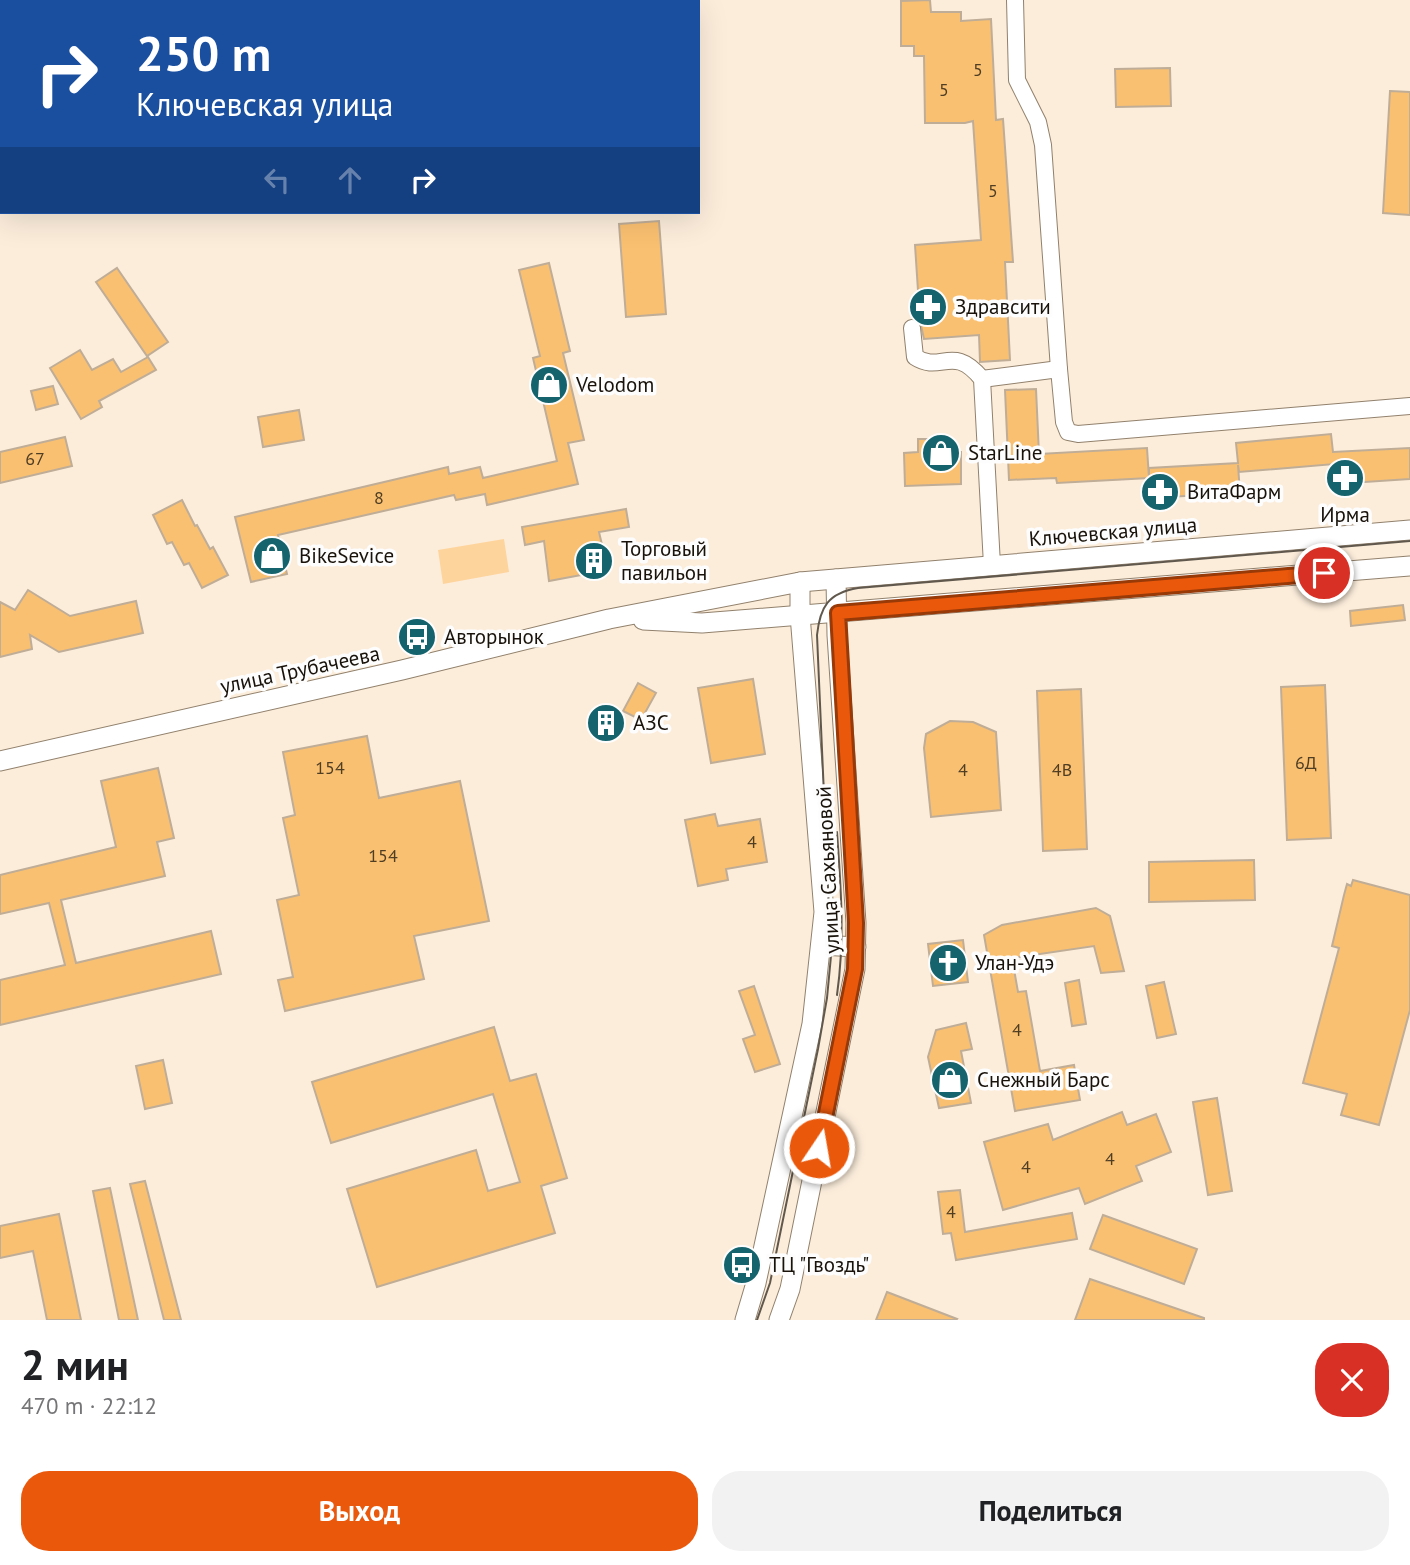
<!DOCTYPE html>
<html lang="ru">
<meta charset="utf-8">
<style>
:root{--surface:#fff;--page:#f2f2f2;--text:#202124;--muted:#757577;--accent:#ea580c}
body{margin:0;font-family:"PT Sans",sans-serif;background:var(--page);color:var(--text);height:100vh;display:flex;flex-direction:column;font-size:26px;white-space:nowrap}
*{box-sizing:border-box;margin:0}
p{font-size:23px;color:var(--muted)}
.icon{flex:none;width:38px;height:38px;fill:none;stroke:currentColor;stroke-width:2;stroke-linecap:round;stroke-linejoin:round}
.map{position:relative;height:1320px;overflow:hidden}
.sheet{display:flex;flex-direction:column;background:var(--surface);flex:1}
.sheet>*{flex:none}
.top-card{position:absolute;left:0px;top:0px;width:700px;height:214px;box-shadow:0 7px 28px #0002;background:#1a4fa0;color:#fff;overflow:hidden}
.pin{position:absolute;display:grid;place-items:center;width:60px;height:60px;color:#fff;margin:-30px;border:4px solid #fff;border-radius:50%;box-shadow:0 2px 7px #0007}
.me{position:absolute;width:77px;margin:-38px;rotate:12deg;stroke-linejoin:round;filter:drop-shadow(0 0 5px #0008)}
.turn{display:flex;align-items:center;gap:24px;height:147px;padding:0 21px;font-size:32px}
.turn .icon{width:91px;height:91px;stroke-width:2.5}
.turn b{display:block;font-size:49px;line-height:60px}
.lanes{display:flex;align-items:center;height:66px;padding:0 21px;background:#0003;justify-content:center;gap:35px;direction:ltr}
.lanes .off{opacity:.35}
.round{display:grid;place-items:center;flex:none;width:74px;height:74px;border-radius:28px;background:var(--page)}
.summary{display:flex;align-items:center;justify-content:space-between;height:119px;padding:0 21px}
h1{font-size:42px;font-weight:800;line-height:52px}
.primary-button{display:flex;gap:14px;margin-top:auto;padding:14px 21px}
.primary-button a{flex:1;height:80px;border-radius:28px;background:var(--accent);color:#fff;font-size:28px;font-weight:800;line-height:80px;text-align:center}
.primary-button a+a{background:var(--page);color:var(--text)}
.map>svg:first-child{display:block}
.green{fill:#fed49d}
.building{fill:#fac071;stroke:#bfad97;stroke-width:2}
.lines{fill:none;stroke-linecap:round;stroke-linejoin:round}
.minor-casing{stroke:#91816c;stroke-width:18}
.major-casing{stroke:#91816c;stroke-width:21}
.minor{stroke:#fff;stroke-width:16}
.major{stroke:#fff;stroke-width:19}
.tram{stroke:#61584d;stroke-width:2}
.route-casing{stroke:#983908;stroke-width:18}
.route{stroke:#ea580c;stroke-width:12}
.labels{text-anchor:middle;stroke-width:7;stroke-linejoin:round;paint-order:stroke}
.number-label{font-size:18px;fill:#503e24}
.poi-label{font-size:21px;fill:#18120a;stroke:#fdfdfd;text-anchor:start}
.street-label{font-size:21px;fill:#18120a;stroke:#fdfdfd}
</style>
<div class="map">
<svg width="1410" height="1320" viewBox="0 0 1410 1320">
<rect width="100%" height="100%" fill="#fceddb"/>
<polygon class="green" points="504,539 509,572 443,584 438,550"/>
<g class="building">
<polygon points="930,0 931,12 961,12 961,21 991,19 996,120 1003,119 1013,262 1005,262 1010,360 980,362 979,335 924,339 920,321 915,245 981,240 973,121 965,123 925,123 924,56 914,56 914,46 901,46 901,1"/>
<polygon points="1170,68 1171,106 1116,107 1115,69"/>
<polygon points="1390,91 1410,92 1410,215 1383,213"/>
<polygon points="659,221 666,314 626,317 619,224"/>
<polygon points="549,263 570,351 563,353 584,440 568,443 578,484 487,505 485,494 456,500 454,495 278,535 287,574 251,582 235,517 448,467 449,474 480,467 483,478 557,461 533,358 540,356 519,270"/>
<polygon points="117,268 168,342 147,356 96,282"/>
<polygon points="80,350 92,370 113,359 121,372 148,357 156,370 99,401 102,407 81,419 50,368"/>
<polygon points="53,386 58,404 36,410 31,391"/>
<polygon points="1036,389 1039,454 1147,448 1149,478 1057,483 1056,478 1009,480 1005,390"/>
<polygon points="299,410 304,440 263,447 258,417"/>
<polygon points="1331,434 1333,452 1410,448 1410,479 1335,484 1334,464 1239,472 1238,465 1240,493 1149,498 1149,468 1238,463 1236,443"/>
<polygon points="65,437 72,466 0,483 0,452"/>
<polygon points="918,439 945,439 946,453 961,452 961,484 905,486 904,453 918,452"/>
<polygon points="182,500 195,526 197,525 210,549 213,547 228,575 202,588 189,563 184,565 172,542 167,544 153,515"/>
<polygon points="626,509 629,527 599,532 608,570 549,581 544,541 525,545 522,527"/>
<polygon points="28,590 70,616 136,601 143,633 59,652 30,635 32,649 0,657 0,602 15,610"/>
<polygon points="1403,605 1405,620 1351,626 1350,611"/>
<polygon points="753,679 765,754 711,763 698,688"/>
<polygon points="638,683 656,693 641,720 623,711"/>
<polygon points="1325,685 1331,838 1287,840 1281,687"/>
<polygon points="1081,689 1087,849 1043,851 1037,691"/>
<polygon points="598,708 623,722 615,738 590,724"/>
<polygon points="950,721 973,722 996,732 1001,810 931,817 924,748 926,734"/>
<polygon points="367,736 379,798 460,781 489,921 414,936 424,979 285,1011 278,980 293,977 277,900 299,895 283,818 295,815 283,752"/>
<polygon points="158,768 174,838 157,842 165,876 61,900 76,963 211,931 221,974 0,1025 0,980 65,965 49,903 0,914 0,875 116,847 101,781"/>
<polygon points="715,814 718,826 760,819 767,862 726,869 728,880 698,886 685,820"/>
<polygon points="1254,860 1255,900 1149,902 1149,862"/>
<polygon points="1353,880 1410,895 1410,1010 1379,1125 1341,1115 1347,1094 1303,1083 1339,948 1332,946 1344,895 1347,884 1351,886"/>
<polygon points="1096,908 1110,916 1124,971 1101,973 1094,946 1012,958 1018,992 1026,991 1040,1071 1074,1065 1080,1100 1015,1111 984,935 1002,925"/>
<polygon points="963,940 968,982 933,986 928,944"/>
<polygon points="1079,980 1086,1024 1072,1026 1065,983"/>
<polygon points="1164,982 1176,1034 1157,1038 1146,986"/>
<polygon points="754,986 780,1064 755,1072 743,1039 755,1035 739,991"/>
<polygon points="966,1023 972,1049 961,1051 971,1103 939,1108 928,1057 936,1030"/>
<polygon points="494,1027 510,1081 536,1074 567,1178 541,1186 555,1233 377,1287 347,1189 476,1150 488,1191 520,1182 493,1094 331,1143 312,1082"/>
<polygon points="163,1060 172,1103 145,1109 136,1066"/>
<polygon points="1217,1098 1232,1191 1208,1195 1193,1102"/>
<polygon points="1122,1112 1127,1125 1156,1114 1171,1152 1136,1166 1142,1181 1085,1204 1079,1188 1003,1210 984,1142 1048,1124 1053,1140"/>
<polygon points="145,1181 181,1320 164,1320 130,1184"/>
<polygon points="110,1188 138,1320 119,1320 93,1191"/>
<polygon points="960,1190 965,1232 1072,1213 1077,1239 956,1260 951,1233 943,1234 938,1192"/>
<polygon points="59,1214 81,1320 47,1320 33,1251 0,1258 0,1226"/>
<polygon points="1103,1215 1197,1249 1184,1284 1090,1249"/>
<polygon points="1090,1279 1204,1318 1204,1320 1075,1320"/>
<polygon points="887,1292 957,1319 956,1320 876,1320"/>
</g>
<g class="lines">
<defs>
<g id="minor">
<polyline points="251,0 252,2"/>
<polyline points="1015,0 1017,80 1038,122 1043,145 1059,369 1064,422 1068,432 1078,434 1410,406"/>
<polyline points="361,2 364,0"/>
<polyline points="0,160 2,159"/>
<path d="M912 328 915 357C941 374 953 343 982 379L992 565"/>
<polyline points="982,379 1059,369"/>
</g>
<g id="major">
<polyline points="643,620 702,623 1410,566"/>
<polyline points="0,761 402,670 609,619 800,582 1410,530"/>
<polyline points="821,945 856,947"/>
<polyline points="745,1320 756,1283 812,1024 824,912 800,615 800,582"/>
<polyline points="779,1320 790,1289 855,969 856,923 837,635 836,579"/>
</g>
</defs>
<use href="#minor" class="minor-casing"/>
<use href="#major" class="major-casing"/>
<use href="#minor" class="minor"/>
<use href="#major" class="major"/>
<g class="tram">
<path d="M837 995C845 938 841 889 837 832"/>
<path d="M757 1320 770 1283 818 1049 827 998 831 956 817 635C820 607 828 593 858 588L1410 541"/>
</g>
</g>
<g class="lines">
<defs>
<polyline id="route" points="819,1148 855,969 856,923 838,613 1324,573"/>
</defs>
<use href="#route" class="route-casing"/>
<use href="#route" class="route"/>
</g>
<defs>
<symbol id="pharmacy-disc" viewBox="-11 -11 22 22"><circle r="9.5" fill="#15636c" stroke="#fdfdfd"/><path d="M-2-6h4v4h4v4h-4v4h-4v-4h-4v-4h4Z" fill="#fff"/></symbol>
<symbol id="shop-disc" viewBox="-11 -11 22 22"><circle r="9.5" fill="#15636c" stroke="#fdfdfd"/><path d="M-5-2.5h2.3a2.7 3.5 0 0 1 5.4 0H5L5.5 6h-11ZM-1.5-2.5h3a1.5 2.3 0 0 0-3 0Z" fill="#fff"/></symbol>
<symbol id="building-disc" viewBox="-11 -11 22 22"><circle r="9.5" fill="#15636c" stroke="#fdfdfd"/><path d="M-4-6H4V6H1V3H-1V6H-4ZM-2.5-4.3h1.7v1.8h-1.7ZM.8-4.3h1.7v1.8H.8ZM-2.5-1h1.7V.8h-1.7ZM.8-1h1.7V.8H.8Z" fill="#fff"/></symbol>
<symbol id="bus-disc" viewBox="-11 -11 22 22"><circle r="9.5" fill="#15636c" stroke="#fdfdfd"/><path d="M-5-6H5V4H4V6H2V4H-2V6H-4V4H-5ZM-3.5-4V0h7V-4ZM-3.5 1.2v1.5H-2V1.2ZM2 1.2v1.5H3.5V1.2Z" fill="#fff"/></symbol>
<symbol id="church-disc" viewBox="-11 -11 22 22"><circle r="9.5" fill="#15636c" stroke="#fdfdfd"/><path d="M-1.2-6h2.4v3.5h3.3v2.4h-3.3V6h-2.4V-.1h-3.3v-2.4h3.3Z" fill="#fff"/></symbol>
</defs>
<g fill-rule="evenodd">
<use href="#pharmacy-disc" x="906" y="285" width="44" height="44"/>
<use href="#shop-disc" x="527" y="363" width="44" height="44"/>
<use href="#shop-disc" x="919" y="431" width="44" height="44"/>
<use href="#pharmacy-disc" x="1323" y="456" width="44" height="44"/>
<use href="#pharmacy-disc" x="1138" y="470" width="44" height="44"/>
<use href="#shop-disc" x="250" y="534" width="44" height="44"/>
<use href="#building-disc" x="572" y="539" width="44" height="44"/>
<use href="#bus-disc" x="395" y="615" width="44" height="44"/>
<use href="#building-disc" x="584" y="701" width="44" height="44"/>
<use href="#church-disc" x="926" y="941" width="44" height="44"/>
<use href="#shop-disc" x="928" y="1058" width="44" height="44"/>
<use href="#bus-disc" x="720" y="1243" width="44" height="44"/>
</g>
<g class="labels">
<g class="number-label">
<text x="978" y="76">5</text>
<text x="944" y="96">5</text>
<text x="993" y="197">5</text>
<text x="35" y="465">67</text>
<text x="379" y="504">8</text>
<text x="1306" y="769">6Д</text>
<text x="330" y="774">154</text>
<text x="963" y="776">4</text>
<text x="1062" y="776">4В</text>
<text x="752" y="848">4</text>
<text x="383" y="862">154</text>
<text x="1017" y="1036">4</text>
<text x="1110" y="1165">4</text>
<text x="1026" y="1173">4</text>
<text x="951" y="1218">4</text>
</g>
<g class="poi-label">
<text x="955" y="314">Здравсити</text>
<text x="576" y="392">Velodom</text>
<text x="968" y="460">StarLine</text>
<text x="1187" y="499">ВитаФарм</text>
<text x="1345" y="522" text-anchor="middle">Ирма</text>
<text x="621" y="556">Торговый<tspan x="621" dy="24">павильон</tspan></text>
<text x="299" y="563">BikeSevice</text>
<text x="444" y="644">Авторынок</text>
<text x="633" y="730">АЗС</text>
<text x="975" y="970">Улан-Удэ</text>
<text x="977" y="1087">Снежный Барс</text>
<text x="769" y="1272">ТЦ "Гвоздь"</text>
</g>
<g class="street-label">
<text transform="translate(1113 532) rotate(-5)" y="7">Ключевская улица</text>
<text transform="translate(300 670) rotate(-12)" y="7">улица Трубачеева</text>
<text transform="translate(828 870) rotate(-93)" y="7">улица Сахьяновой</text>
</g>
</g>
</svg>
<div class="pin" style="left:1324px;top:573px;background:#d93025"><svg class="icon" aria-label="arrive" viewBox="0 0 24 24"><path d="M6 21V4h12l-3 4 3 4H6"/></svg></div>
<svg class="me" style="left:819px;top:1148px" viewBox="-20 -20 40 40"><circle r="17" fill="#ea580c" stroke="#fff" stroke-width="3"/><path d="M0-11L8 9 0 5-8 9z" fill="#fff"/></svg>
<div class="top-card">
<div class="turn"><svg class="icon" aria-label="right" viewBox="0 0 24 24"><path d="M7 20v-9h11M14 6l5 5-5 5"/></svg><div><b>250 m</b>Ключевская улица</div></div>
<div class="lanes"><svg class="icon off" aria-label="left" viewBox="0 0 24 24"><path d="M17 20v-9H6M10 6l-5 5 5 5"/></svg><svg class="icon off" aria-label="ahead" viewBox="0 0 24 24"><path d="M12 20V5M6 11l6-6 6 6"/></svg><svg class="icon" aria-label="right" viewBox="0 0 24 24"><path d="M7 20v-9h11M14 6l5 5-5 5"/></svg></div>
</div>
</div>
<section class="sheet">
<div class="summary"><div><h1>2 мин</h1><p>470 m · 22:12</p></div><a class="round" style="background:#d93025;color:#fff"><svg class="icon" aria-label="close" viewBox="0 0 24 24"><path d="M6 6l12 12M18 6L6 18"/></svg></a></div>
<div class="primary-button"><a>Выход</a><a>Поделиться</a></div>
</section>
